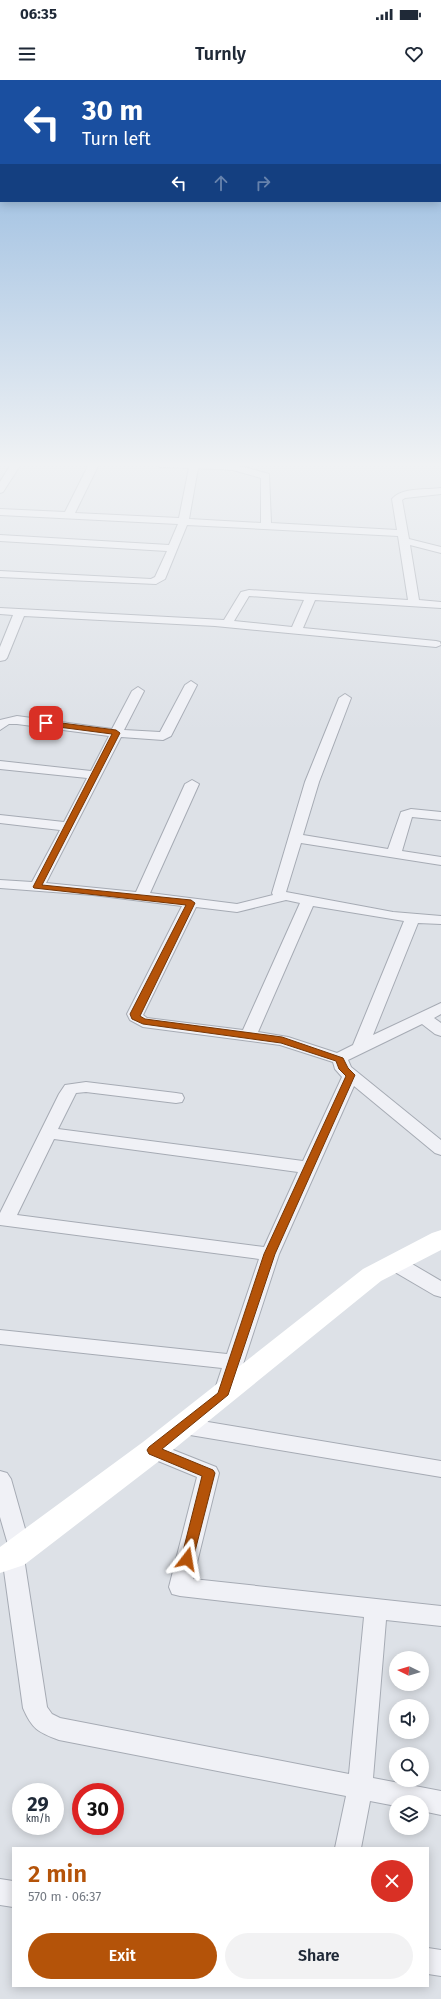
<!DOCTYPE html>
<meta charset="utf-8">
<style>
:root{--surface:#fff;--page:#f2f2f3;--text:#1f2937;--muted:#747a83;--accent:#b45309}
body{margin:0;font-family:"Fira Sans",sans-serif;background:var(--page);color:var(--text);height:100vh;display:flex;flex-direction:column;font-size:15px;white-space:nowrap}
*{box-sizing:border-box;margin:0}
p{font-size:13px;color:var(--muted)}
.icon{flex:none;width:22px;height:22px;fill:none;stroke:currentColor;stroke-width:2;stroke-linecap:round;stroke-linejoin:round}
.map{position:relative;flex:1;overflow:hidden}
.side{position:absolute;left:12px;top:1767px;width:417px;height:140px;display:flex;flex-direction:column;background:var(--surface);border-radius:0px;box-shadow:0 2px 10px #0003}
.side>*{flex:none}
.top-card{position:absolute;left:0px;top:0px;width:441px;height:122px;box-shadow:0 2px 10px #0003;background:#1a4fa0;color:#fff;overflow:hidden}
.needle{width:26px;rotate:275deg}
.buttons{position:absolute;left:389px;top:1571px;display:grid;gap:8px}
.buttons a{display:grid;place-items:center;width:40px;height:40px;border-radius:50%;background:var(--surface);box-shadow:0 2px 10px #0003;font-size:20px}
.speed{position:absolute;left:12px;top:1703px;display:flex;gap:8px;font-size:20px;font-weight:700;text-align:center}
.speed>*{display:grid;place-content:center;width:52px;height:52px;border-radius:50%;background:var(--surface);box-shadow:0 2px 10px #0003;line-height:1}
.speed small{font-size:10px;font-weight:400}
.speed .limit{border:6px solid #d22;background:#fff;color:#111}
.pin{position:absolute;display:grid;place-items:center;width:34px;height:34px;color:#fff;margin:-17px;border-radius:8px;box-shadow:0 2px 6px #0006}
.me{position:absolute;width:44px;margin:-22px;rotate:14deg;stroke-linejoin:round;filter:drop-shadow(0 0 3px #0008)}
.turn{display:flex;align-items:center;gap:14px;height:84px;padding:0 16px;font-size:18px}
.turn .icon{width:52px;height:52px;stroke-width:2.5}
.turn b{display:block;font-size:28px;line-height:34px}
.lanes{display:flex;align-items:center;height:38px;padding:0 16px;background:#0003;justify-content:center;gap:20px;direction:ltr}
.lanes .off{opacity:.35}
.round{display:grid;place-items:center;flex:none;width:42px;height:42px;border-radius:21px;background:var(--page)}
.overview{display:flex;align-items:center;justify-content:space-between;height:68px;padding:0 16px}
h1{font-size:24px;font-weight:600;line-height:30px;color:var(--accent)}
.button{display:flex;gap:8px;margin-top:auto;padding:8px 16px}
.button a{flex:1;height:46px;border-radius:24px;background:var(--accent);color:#fff;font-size:16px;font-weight:600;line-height:46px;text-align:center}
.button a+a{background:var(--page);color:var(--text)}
.status{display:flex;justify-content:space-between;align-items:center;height:28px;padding:0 20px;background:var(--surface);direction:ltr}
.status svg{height:11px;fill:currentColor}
header{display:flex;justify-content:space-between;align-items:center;height:52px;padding:0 16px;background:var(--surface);font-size:18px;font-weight:600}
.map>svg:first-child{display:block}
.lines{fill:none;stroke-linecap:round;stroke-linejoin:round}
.street-casing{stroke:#a6abb4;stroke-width:2}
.street{fill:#f0f1f6;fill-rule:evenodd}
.secondary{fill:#fff;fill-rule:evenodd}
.route{fill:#b45309;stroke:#753606}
</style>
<div class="status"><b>06:35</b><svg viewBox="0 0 49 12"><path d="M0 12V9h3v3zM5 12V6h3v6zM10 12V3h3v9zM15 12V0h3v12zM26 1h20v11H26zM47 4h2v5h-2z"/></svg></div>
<header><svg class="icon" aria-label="menu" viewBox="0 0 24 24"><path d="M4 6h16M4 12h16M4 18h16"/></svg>Turnly<svg class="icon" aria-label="heart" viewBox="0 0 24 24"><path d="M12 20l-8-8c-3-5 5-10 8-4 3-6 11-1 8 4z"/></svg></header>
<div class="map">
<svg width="441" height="1919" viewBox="0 0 441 1919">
<rect width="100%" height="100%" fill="#dde1e7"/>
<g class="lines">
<defs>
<g id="street">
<polygon points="11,384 21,384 3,412 0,413 0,402"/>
<path d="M89 384H99L75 433 179 438 189 388 160 387 155 384H233L269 394 271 443 397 450 392 419C402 407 427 410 441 408V414L405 418 402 420 409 459 441 467V473L410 465 419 520 441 522V528L315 520 303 548 436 561 440 562 441 565 436 567 215 546 24 536 7 578 5 580 0 581V567L13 535 0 534V528L224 540 241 512 249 510 408 520 398 456 187 445 165 499 156 504 0 497V491L151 499 155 497 167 471 0 461V455L169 465 178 444 0 435V429L65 432ZM198 388 233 390 261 398V443L189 439ZM249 516 304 520 292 547 234 541Z"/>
<path d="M191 601 197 605 171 656 163 660 121 657 46 803 136 812 185 704 192 700 199 704 150 813 237 824 273 815 272 813 305 702 339 618 345 614 351 618 319 702 303 755 388 769 401 732 411 729 441 732V740L412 737 402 771 441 777V785L301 763 286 812 393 832 441 836V844L418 843 373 955 441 923V934L434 938 441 943V956L435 954 422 944 348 980 351 987 441 1060V1075L435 1073 354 1006 279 1174 233 1315 230 1320 223 1323 216 1320 213 1315 222 1288 0 1264V1250L227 1274 259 1179 0 1145V1133L59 1014 65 1005 86 1002 176 1013 182 1014 184 1018 182 1022 176 1023 86 1012 76 1013 58 1049 303 1081 342 997 335 989 333 982 280 965 143 947 130 940 127 934 182 826 93 815 0 808V800L32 802 60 750 0 743V735L64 742 87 698 0 689V681L91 691 109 656 17 644H9L0 650V640L17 636 112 649 132 611 138 607 144 611 124 650 160 652 185 605ZM286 820 300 823 243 950 147 938 143 935 196 827 237 832ZM313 826 404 841 353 965 337 973 288 957 258 952ZM54 1059 298 1092 264 1167 17 1135Z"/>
<polygon points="395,1177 402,1178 441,1201 441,1217 434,1215 388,1188 386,1183 388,1178"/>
<polygon points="184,1338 441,1381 441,1397 184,1354 177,1352 174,1346 177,1340"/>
<path d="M153 1362 216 1387 219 1393 193 1499 441 1526V1546L386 1540 373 1698 441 1711V1735L422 1731V1722H396V1726L370 1721 361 1768H335L346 1716 59 1660C38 1652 32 1649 23 1628L2 1476 5 1470 9 1468 0 1437V1391L7 1393 11 1399 31 1470 28 1476 24 1478 47 1627 52 1634 60 1638 349 1694 364 1537 180 1516 172 1514 169 1507 197 1397 146 1376 143 1370 146 1364Z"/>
<polygon points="0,1799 13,1801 13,1827 0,1825"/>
<polygon points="428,1868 441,1870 441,1896 428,1894"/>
</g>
</defs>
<use href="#street" class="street-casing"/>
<use href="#street" class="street"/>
<polygon class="secondary" points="441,1150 441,1170 381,1201 163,1378 24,1485 0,1493 0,1467 143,1362 363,1189 432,1153"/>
</g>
<linearGradient id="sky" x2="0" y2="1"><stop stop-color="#87b1dc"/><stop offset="0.59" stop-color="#f0f2f4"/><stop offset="1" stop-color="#f0f2f4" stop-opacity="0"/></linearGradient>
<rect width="441" height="652" fill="url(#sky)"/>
<polygon class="route" points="46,641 116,650 120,653 42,805 191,820 195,823 140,936 145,939 282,957 343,978 348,988 355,995 275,1174 228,1315 162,1369 213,1390 215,1393 193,1479 191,1482 187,1484 183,1482 181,1479 202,1396 149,1374 147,1370 149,1367 218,1313 264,1174 346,996 339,989 336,981 281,963 143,944 132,939 130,934 186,825 34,808 33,807 112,654 43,645 42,643"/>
</svg>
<div class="buttons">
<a><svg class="needle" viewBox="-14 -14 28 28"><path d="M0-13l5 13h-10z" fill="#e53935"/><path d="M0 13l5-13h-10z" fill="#747a83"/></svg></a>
<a><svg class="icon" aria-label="sound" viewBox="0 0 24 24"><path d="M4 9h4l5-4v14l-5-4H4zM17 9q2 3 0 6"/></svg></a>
<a><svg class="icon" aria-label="search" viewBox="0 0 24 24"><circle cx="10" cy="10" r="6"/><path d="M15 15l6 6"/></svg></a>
<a><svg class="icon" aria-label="layers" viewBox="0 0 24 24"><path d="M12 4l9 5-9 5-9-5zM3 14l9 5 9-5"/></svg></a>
</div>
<div class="speed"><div>29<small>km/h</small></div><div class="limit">30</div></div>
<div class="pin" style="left:46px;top:643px;background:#d93025"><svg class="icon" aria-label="arrive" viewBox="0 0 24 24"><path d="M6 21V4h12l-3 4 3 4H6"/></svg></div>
<svg class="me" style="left:187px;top:1479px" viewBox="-20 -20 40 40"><path d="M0-17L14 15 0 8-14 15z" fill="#b45309" stroke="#fff" stroke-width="4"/></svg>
<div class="top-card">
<div class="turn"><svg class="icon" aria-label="left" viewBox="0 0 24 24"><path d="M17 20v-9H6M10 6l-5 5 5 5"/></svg><div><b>30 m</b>Turn left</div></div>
<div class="lanes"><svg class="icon" aria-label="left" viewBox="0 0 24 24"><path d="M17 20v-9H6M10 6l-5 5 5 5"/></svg><svg class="icon off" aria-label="ahead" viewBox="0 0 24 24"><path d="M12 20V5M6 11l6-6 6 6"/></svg><svg class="icon off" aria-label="right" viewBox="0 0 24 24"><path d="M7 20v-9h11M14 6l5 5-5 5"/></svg></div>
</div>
<section class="side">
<div class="overview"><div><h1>2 min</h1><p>570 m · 06:37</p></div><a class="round" style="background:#d93025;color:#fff"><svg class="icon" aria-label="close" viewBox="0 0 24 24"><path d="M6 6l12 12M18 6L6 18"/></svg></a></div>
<div class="button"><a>Exit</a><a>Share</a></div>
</section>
</div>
